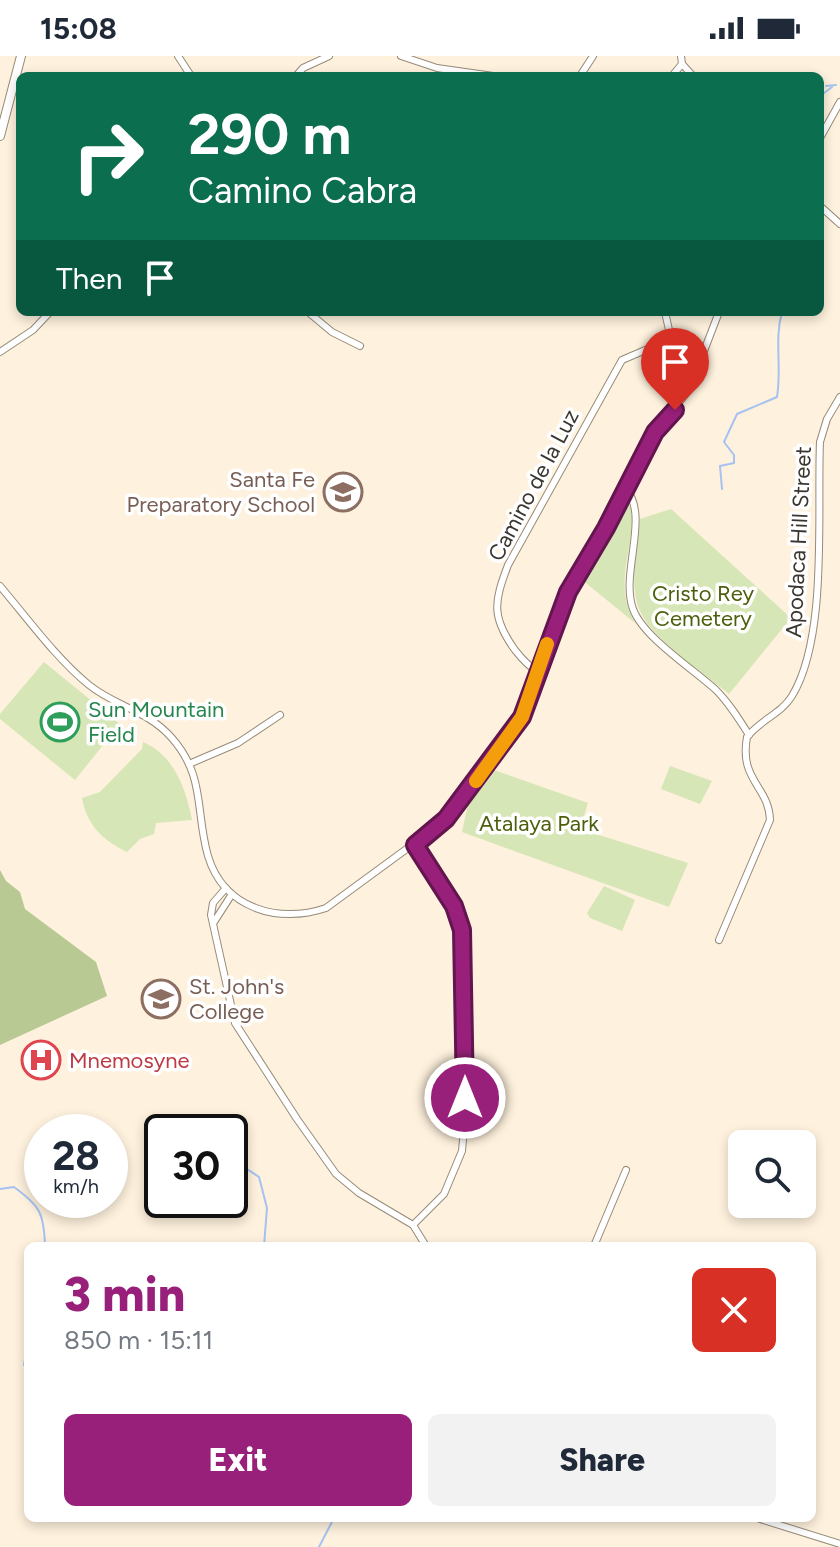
<!DOCTYPE html>
<meta charset="utf-8">
<style>
:root{--surface:#fff;--page:#f2f2f3;--text:#1f2937;--muted:#747a83;--accent:#99207a}
body{margin:0;font-family:Figtree,sans-serif;background:var(--page);color:var(--text);height:100vh;display:flex;flex-direction:column;font-size:30px;white-space:nowrap}
*{box-sizing:border-box;margin:0}
p{font-size:26px;color:var(--muted)}
.icon{flex:none;width:44px;height:44px;fill:none;stroke:currentColor;stroke-width:2;stroke-linecap:round;stroke-linejoin:round}
.map{position:relative;flex:1;overflow:hidden}
.panel{position:absolute;left:24px;top:1186px;width:792px;height:280px;display:flex;flex-direction:column;background:var(--surface);border-radius:12px;box-shadow:0 4px 12px #0003}
.panel>*{flex:none}
.top-card{position:absolute;left:16px;top:16px;width:808px;height:244px;border-radius:12px;box-shadow:0 4px 12px #0003;background:#0b6e4f;color:#fff;overflow:hidden}
.controls{position:absolute;left:728px;top:1074px;display:grid;gap:16px}
.controls a{display:grid;place-items:center;width:88px;height:88px;border-radius:12px;background:var(--surface);box-shadow:0 4px 12px #0003;font-size:40px}
.speed{position:absolute;left:24px;top:1058px;display:flex;gap:16px;font-size:40px;font-weight:700;text-align:center}
.speed>*{display:grid;place-content:center;width:104px;height:104px;border-radius:50%;background:var(--surface);box-shadow:0 4px 12px #0003;line-height:1}
.speed small{font-size:20px;font-weight:400}
.speed .limit{border:4px solid #111;border-radius:12px;background:#fff;color:#111}
.pin{position:absolute;display:grid;place-items:center;width:68px;height:68px;color:#fff;margin:-82px -34px;border-radius:50% 50% 50% 0;rotate:-45deg;box-shadow:0 0 8px #0007}
.pin .icon{rotate:45deg}
.me{position:absolute;width:88px;margin:-44px;rotate:0deg;stroke-linejoin:round;filter:drop-shadow(0 0 6px #0008)}
.turn{display:flex;align-items:center;gap:28px;height:168px;padding:0 40px;font-size:36px}
.turn .icon{width:104px;height:104px;stroke-width:2.5}
.turn b{display:block;font-size:56px;line-height:68px}
.then{display:flex;align-items:center;height:76px;padding:0 40px;background:#0003;gap:16px;font-size:30px}
.round{display:grid;place-items:center;flex:none;width:84px;height:84px;border-radius:12px;background:var(--page)}
.head{display:flex;align-items:center;justify-content:space-between;height:136px;padding:0 40px}
h1{font-size:48px;font-weight:800;line-height:60px;color:var(--accent)}
.primary-button{display:flex;gap:16px;margin-top:auto;padding:16px 40px}
.primary-button a{flex:1;height:92px;border-radius:12px;background:var(--accent);color:#fff;font-size:32px;font-weight:800;line-height:92px;text-align:center}
.primary-button a+a{background:var(--page);color:var(--text)}
.status{display:flex;justify-content:space-between;align-items:center;height:56px;padding:0 40px;background:var(--surface);direction:ltr}
.status svg{height:22px;fill:currentColor}
.map>svg:first-child{display:block}
.green{fill:#d6e6b6}
.forest{fill:#b8c993}
.lines{fill:none;stroke-linecap:round;stroke-linejoin:round}
.stream{stroke:#a5c2f2;stroke-width:2}
.street-casing{stroke:#978b79;stroke-width:8}
.secondary-casing{stroke:#978b79;stroke-width:10}
.street{stroke:#fff;stroke-width:6}
.secondary{stroke:#fff;stroke-width:8}
.route-casing{stroke:#63154f;stroke-width:20}
.route{stroke:#99207a;stroke-width:14}
.slow{stroke:#f59e0b;stroke-width:14}
.labels{text-anchor:middle;stroke-width:7;stroke-linejoin:round;paint-order:stroke}
.education-label{font-size:22px;fill:#785e54;stroke:#fff;text-anchor:end}
.street-label{font-size:22px;fill:#3b362f;stroke:#fff}
.park-label{font-size:22px;fill:#4c5f0c;stroke:#fff}
.leisure-label{font-size:22px;fill:#27864d;stroke:#fff;text-anchor:start}
.health-label{font-size:22px;fill:#be3a42;stroke:#fff;text-anchor:start}
</style>
<div class="status"><b>15:08</b><svg viewBox="0 0 49 12"><path d="M0 12V9h3v3zM5 12V6h3v6zM10 12V3h3v9zM15 12V0h3v12zM26 1h20v11H26zM47 4h2v5h-2z"/></svg></div>
<div class="map">
<svg width="840" height="1491" viewBox="0 0 840 1491">
<rect width="100%" height="100%" fill="#fef1dd"/>
<g class="green">
<path d="M627 445 630 447C639 488 610 524 635 567L581 523Z"/>
<path d="M671 453 791 562 729 638C705 618 654 584 641 557 628 531 637 491 640 463Z"/>
<polygon points="44,606 120,668 75,724 0,663 0,658"/>
<path d="M143 686C174 699 186 733 192 764L156 767 154 778 140 783 127 796C102 784 87 769 82 742L100 736 142 693Z"/>
<polygon points="670,710 712,725 700,748 661,733"/>
<polygon points="494,714 588,747 580,773 688,807 669,851 462,776 468,748"/>
<polygon points="604,830 635,844 622,875 590,862 587,857"/>
</g>
<polygon class="forest" points="0,814 6,825 20,836 25,853 96,906 107,940 0,989"/>
<g class="lines">
<g class="stream">
<polyline points="826,30 836,29"/>
<polyline points="820,40 832,31"/>
<path d="M722 433 720 410 734 407V399L724 386 737 358 777 341C782 311 774 284 782 256"/>
<polyline points="230,1102 259,1121 267,1152 264,1190"/>
<path d="M0 1133 14 1131C40 1150 44 1157 45 1190"/>
<polyline points="24,1309 28,1287"/>
<polyline points="319,1491 334,1462"/>
</g>
<defs>
<g id="street">
<polyline points="178,0 191,20"/>
<polyline points="401,0 437,12 493,20"/>
<polyline points="682,8 693,20"/>
<polyline points="296,20 303,12 329,0"/>
<polyline points="580,20 593,0"/>
<polyline points="672,20 682,8 681,0"/>
<polyline points="820,82 840,46"/>
<polyline points="820,150 840,168"/>
<polyline points="308,256 332,276 360,290"/>
<polyline points="665,256 671,283 702,307"/>
<polyline points="0,296 33,274 50,256"/>
<path d="M626 433C650 460 620 518 633 553 643 581 693 613 716 634 729 647 739 663 749 679"/>
<path d="M0 530C28 563 56 602 89 629 115 650 148 655 171 681 206 720 195 755 208 800 224 853 279 868 326 852L442 767 514 673 527 650 551 575 568 536 606 472 655 376 689 334 719 256"/>
<path d="M538 616C528 610 522 603 515 594 491 561 494 546 508 509L622 304 671 283"/>
<polyline points="189,708 238,687 280,659"/>
<polyline points="226,832 213,847 211,859 235,967 297,1063 336,1118 359,1137 413,1169 426,1190"/>
<polyline points="214,866 232,838"/>
<path d="M719 884 770 764C769 730 739 725 747 681 760 664 781 658 792 640 828 581 817 457 820 386L827 363 840 341"/>
<polyline points="413,1169 444,1138 462,1095 465,1060 462,874 454,850 415,789"/>
<polyline points="594,1190 626,1114"/>
<polyline points="757,1462 840,1488"/>
</g>
<polyline id="secondary" points="0,80 21,0"/>
</defs>
<use href="#street" class="street-casing"/>
<use href="#secondary" class="secondary-casing"/>
<use href="#street" class="street"/>
<use href="#secondary" class="secondary"/>
</g>
<g class="lines">
<defs>
<polyline id="route" points="465,1042 462,874 454,850 415,789 446,763 522,661 568,536 606,472 655,376 675,354"/>
</defs>
<use href="#route" class="route-casing"/>
<use href="#route" class="route"/>
<polyline class="slow" points="476,725 522,661 547,588"/>
</g>
<defs>
<symbol id="school-ring" viewBox="-11 -11 22 22"><circle r="9.5" fill="#fff" stroke="#8d6e63" stroke-width="1.5"/><path d="M0-5L7-2L0 1L-7-2ZM-4 1L0 2.5L4 1V4Q0 6-4 4Z" fill="#8d6e63"/></symbol>
<symbol id="stadium-ring" viewBox="-11 -11 22 22"><circle r="9.5" fill="#fff" stroke="#2e9e5b" stroke-width="1.5"/><path d="M0-5a6.5 5 0 1 0 0 10a6.5 5 0 1 0 0-10ZM-3.5-1.8h7v3.6h-7Z" fill="#2e9e5b"/></symbol>
<symbol id="university-ring" viewBox="-11 -11 22 22"><circle r="9.5" fill="#fff" stroke="#8d6e63" stroke-width="1.5"/><path d="M0-5L7-2L0 1L-7-2ZM-4 1L0 2.5L4 1V4Q0 6-4 4Z" fill="#8d6e63"/></symbol>
<symbol id="hospital-ring" viewBox="-11 -11 22 22"><circle r="9.5" fill="#fff" stroke="#e0444e" stroke-width="1.5"/><path d="M-5-5h3v3.5h4V-5h3V5h-3V1.5h-4V5h-3Z" fill="#e0444e"/></symbol>
</defs>
<g fill-rule="evenodd">
<use href="#school-ring" x="321" y="414" width="44" height="44"/>
<use href="#stadium-ring" x="38" y="644" width="44" height="44"/>
<use href="#university-ring" x="139" y="921" width="44" height="44"/>
<use href="#hospital-ring" x="19" y="982" width="44" height="44"/>
</g>
<g class="labels">
<g class="education-label">
<text x="315" y="431">Santa Fe<tspan x="315" dy="25">Preparatory School</tspan></text>
<text x="189" y="938" text-anchor="start">St. John's<tspan x="189" dy="25">College</tspan></text>
</g>
<g class="street-label">
<text transform="translate(533 429) rotate(-62)" y="8">Camino de la Luz</text>
<text transform="translate(798 486) rotate(-87)" y="8">Apodaca Hill Street</text>
</g>
<g class="park-label">
<text x="703" y="545">Cristo Rey<tspan x="703" dy="25">Cemetery</tspan></text>
<text x="539" y="775">Atalaya Park</text>
</g>
<g class="leisure-label">
<text x="88" y="661">Sun Mountain<tspan x="88" dy="25">Field</tspan></text>
</g>
<g class="health-label">
<text x="69" y="1012">Mnemosyne</text>
</g>
</g>
</svg>
<div class="controls">
<a><svg class="icon" aria-label="search" viewBox="0 0 24 24"><circle cx="10" cy="10" r="6"/><path d="M15 15l6 6"/></svg></a>
</div>
<div class="speed"><div>28<small>km/h</small></div><div class="limit">30</div></div>
<div class="pin" style="left:675px;top:354px;background:#d93025"><svg class="icon" aria-label="arrive" viewBox="0 0 24 24"><path d="M6 21V4h12l-3 4 3 4H6"/></svg></div>
<svg class="me" style="left:465px;top:1042px" viewBox="-20 -20 40 40"><circle r="17" fill="#99207a" stroke="#fff" stroke-width="3"/><path d="M0-11L8 9 0 5-8 9z" fill="#fff"/></svg>
<div class="top-card">
<div class="turn"><svg class="icon" aria-label="right" viewBox="0 0 24 24"><path d="M7 20v-9h11M14 6l5 5-5 5"/></svg><div><b>290 m</b>Camino Cabra</div></div>
<div class="then">Then<svg class="icon" aria-label="arrive" viewBox="0 0 24 24"><path d="M6 21V4h12l-3 4 3 4H6"/></svg></div>
</div>
<section class="panel">
<div class="head"><div><h1>3 min</h1><p>850 m · 15:11</p></div><a class="round" style="background:#d93025;color:#fff"><svg class="icon" aria-label="close" viewBox="0 0 24 24"><path d="M6 6l12 12M18 6L6 18"/></svg></a></div>
<div class="primary-button"><a>Exit</a><a>Share</a></div>
</section>
</div>
